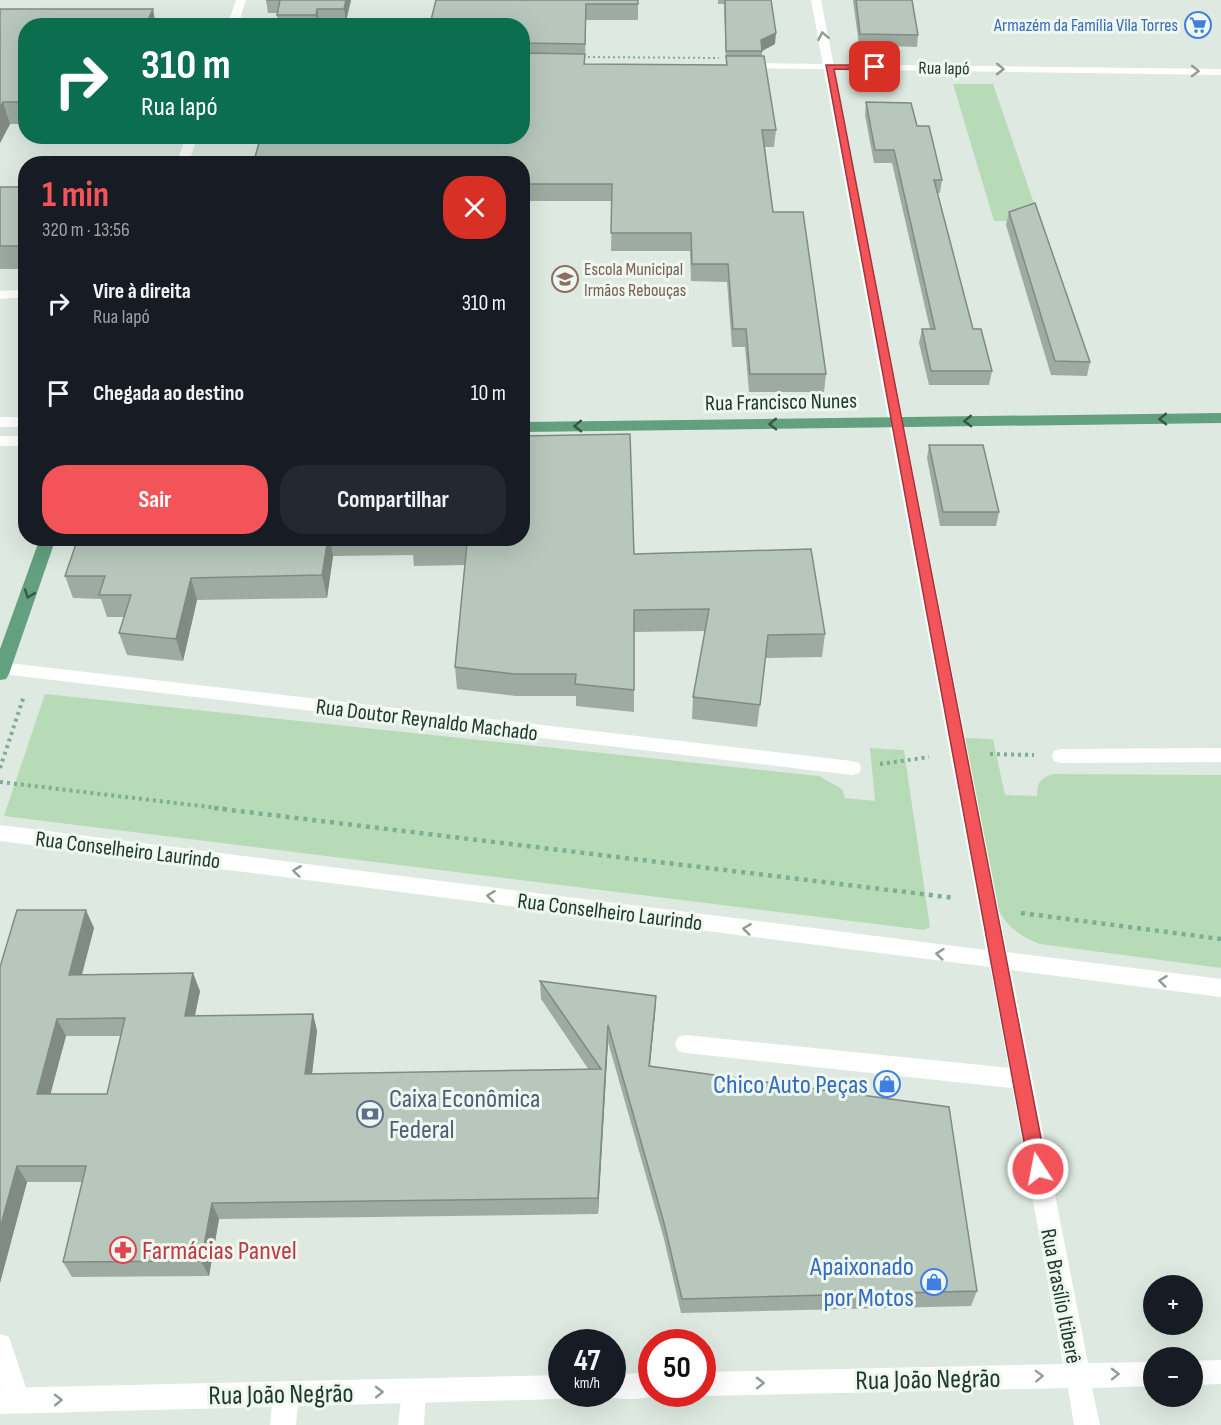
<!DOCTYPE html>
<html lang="pt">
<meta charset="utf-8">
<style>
:root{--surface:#171b24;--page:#242831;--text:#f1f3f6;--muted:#9ea1a6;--accent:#f25459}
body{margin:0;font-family:"Sofia Sans Condensed",sans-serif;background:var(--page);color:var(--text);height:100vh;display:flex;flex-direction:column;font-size:22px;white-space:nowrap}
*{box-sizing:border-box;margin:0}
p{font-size:20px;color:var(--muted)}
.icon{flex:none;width:33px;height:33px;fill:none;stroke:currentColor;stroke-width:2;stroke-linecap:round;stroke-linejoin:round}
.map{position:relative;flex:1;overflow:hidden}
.side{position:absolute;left:18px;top:156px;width:512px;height:390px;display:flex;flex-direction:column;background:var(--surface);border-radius:24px;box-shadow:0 6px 24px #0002}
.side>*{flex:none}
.guide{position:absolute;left:18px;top:18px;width:512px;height:126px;border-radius:24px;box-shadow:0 6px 24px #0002;background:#0b6e4f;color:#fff;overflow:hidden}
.buttons{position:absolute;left:1143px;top:1275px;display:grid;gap:12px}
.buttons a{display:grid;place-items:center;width:60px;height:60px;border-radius:50%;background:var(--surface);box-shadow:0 6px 24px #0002;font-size:30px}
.speed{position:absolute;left:548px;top:1329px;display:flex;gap:12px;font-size:30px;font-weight:700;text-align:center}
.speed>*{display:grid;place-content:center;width:78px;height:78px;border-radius:50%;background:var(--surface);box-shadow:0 6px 24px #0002;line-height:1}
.speed small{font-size:15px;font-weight:400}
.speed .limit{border:9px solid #d22;background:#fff;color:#111}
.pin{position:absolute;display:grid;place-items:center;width:51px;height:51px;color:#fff;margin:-26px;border-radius:12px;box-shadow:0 3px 9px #0006}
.me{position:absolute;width:66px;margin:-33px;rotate:349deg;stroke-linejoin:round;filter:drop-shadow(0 0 4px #0008)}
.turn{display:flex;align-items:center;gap:21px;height:126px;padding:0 24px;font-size:27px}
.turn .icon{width:78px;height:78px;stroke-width:2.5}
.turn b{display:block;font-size:42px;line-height:51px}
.round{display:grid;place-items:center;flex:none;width:63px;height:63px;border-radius:24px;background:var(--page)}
.summary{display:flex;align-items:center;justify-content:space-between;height:102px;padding:0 24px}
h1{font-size:36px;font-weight:700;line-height:45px;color:var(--accent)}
.button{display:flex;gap:12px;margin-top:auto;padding:12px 24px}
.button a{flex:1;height:69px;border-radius:24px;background:var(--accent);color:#fff;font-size:24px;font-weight:700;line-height:69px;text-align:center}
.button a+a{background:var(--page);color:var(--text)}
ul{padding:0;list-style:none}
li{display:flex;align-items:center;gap:18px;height:90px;padding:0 24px}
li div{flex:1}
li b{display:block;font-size:22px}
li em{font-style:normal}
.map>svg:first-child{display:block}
.green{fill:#b7dbb7}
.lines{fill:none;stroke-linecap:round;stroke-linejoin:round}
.path-far2{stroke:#7eae92;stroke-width:2;stroke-dasharray:2 3;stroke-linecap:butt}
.path-far1{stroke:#7eae92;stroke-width:4;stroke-dasharray:3 4;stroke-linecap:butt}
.path{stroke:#7eae92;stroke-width:4.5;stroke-dasharray:4 5;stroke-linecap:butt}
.service{fill:#fff;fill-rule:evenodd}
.minor{fill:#fff;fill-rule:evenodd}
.secondary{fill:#fff;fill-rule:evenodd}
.primary{fill:#62a07f;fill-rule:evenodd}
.wall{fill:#9daba2;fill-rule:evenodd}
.shaded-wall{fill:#808b84}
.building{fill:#b7c7bc;stroke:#808b84;stroke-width:1.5;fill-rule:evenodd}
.oneway{stroke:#909c95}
.oneway2{stroke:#345844}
.route{fill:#f25459;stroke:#9d373a;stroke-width:1.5}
.labels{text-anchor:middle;stroke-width:6;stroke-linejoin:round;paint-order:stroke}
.far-shop-label{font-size:18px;fill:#366cbe;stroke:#eef7f0;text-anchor:end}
.far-street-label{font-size:18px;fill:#20392b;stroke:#eef7f0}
.far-education-label{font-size:18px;fill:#785e54;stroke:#eef7f0;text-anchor:start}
.street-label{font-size:22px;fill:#20392b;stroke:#eef7f0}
.near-shop-label{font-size:27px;fill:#366cbe;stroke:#eef7f0;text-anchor:end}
.near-service-label{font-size:27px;fill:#4e5e75;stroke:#eef7f0;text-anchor:start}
.near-health-label{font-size:27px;fill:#be3a42;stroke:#eef7f0;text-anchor:start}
.near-street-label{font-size:27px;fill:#20392b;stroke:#eef7f0}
</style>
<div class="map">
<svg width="1221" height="1425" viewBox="0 0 1221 1425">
<rect width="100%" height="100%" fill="#deeae1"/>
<g class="green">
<polygon points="953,84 993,84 1040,221 994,221"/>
<polygon points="45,694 819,776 842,789 845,798 875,801 870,748 904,750 930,927 924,930 4,816"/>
<path d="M965 738 993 739 1005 795 1037 796C1037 783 1040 778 1053 774L1221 775V968L1040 944C1017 935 1005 925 994 902Z"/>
</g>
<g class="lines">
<polyline class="path-far2" points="583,57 719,58"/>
<g class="path-far1">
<polyline points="990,754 1034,755"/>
<polyline points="880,764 929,757"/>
<polyline points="0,768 24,696"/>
<polyline points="0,782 226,809"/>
</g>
<g class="path">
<polyline points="214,808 955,898"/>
<polyline points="1021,913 1221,939"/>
</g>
<g class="service">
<polygon points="19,290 24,291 24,297 0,299 0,291"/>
<rect x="0" y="417" width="26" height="10"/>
<rect x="0" y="436" width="26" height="10"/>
<polygon points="686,1035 1021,1069 1029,1072 1032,1079 1029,1086 1021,1089 686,1053 678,1051 675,1044 678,1037"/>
<polygon points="0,1334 9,1337 30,1400 26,1409 17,1413 8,1409 0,1386"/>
<polygon points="414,1379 423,1382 426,1391 424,1425 398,1425 402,1391 405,1382"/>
<polygon points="286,1381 295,1385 299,1394 296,1425 270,1425 273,1394 277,1385"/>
</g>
<g class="minor">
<polygon points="743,63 1221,69 1221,75 739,68 737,66"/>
<polygon points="0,662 852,761 859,763 861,768 859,773 852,775 2,674"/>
<polygon points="1221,748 1221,762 1061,763 1054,761 1052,756 1054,751 1061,749"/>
</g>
<g class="secondary">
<polygon points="236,0 246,0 238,26 227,26"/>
<polygon points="811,0 821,0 1007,952 1221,979 1221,997 1011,970 1088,1363 1154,1362 1154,1386 1092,1388 1100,1425 1074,1425 1068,1388 702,1396 695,1394 702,1394 702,1372 1063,1364 990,967 0,841 0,825 986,950"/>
<polygon points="186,136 198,136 188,164 176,164"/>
<polygon points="1221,1360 1221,1384 1192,1385 1192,1361"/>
<path d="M651 1373V1394H660C644 1400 619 1401 603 1395L612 1394V1374Z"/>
<polygon points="561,1375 561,1394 571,1394 561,1399 0,1414 0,1388"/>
</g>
<g class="primary">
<polygon points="1221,413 1221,423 522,432 522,422"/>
<polygon points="40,538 56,538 9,674 6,679 0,680 0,649"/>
</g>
</g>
<g class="wall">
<polygon points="266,0 351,0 346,21 319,21 318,26 278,26 277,15 277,13 268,13"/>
<polygon points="436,0 638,0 638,20 586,20 585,64 726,65 724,4 718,4 718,0 771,0 775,44 762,51 762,56 776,130 774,147 765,147 773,212 826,374 824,392 749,392 745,347 732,347 727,282 691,281 690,251 611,251 612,201 522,201 522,26 432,26 431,20"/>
<polygon points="853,0 912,0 918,35 917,47 859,45"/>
<polygon points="0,9 26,26 26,124 10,124 0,143"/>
<polygon points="866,102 917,126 942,180 940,193 937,193 973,329 992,371 989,385 929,385 919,343 922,329 930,329 892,163 874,163 865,115"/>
<rect x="0" y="187" width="26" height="82"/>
<polygon points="1009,212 1090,362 1087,376 1051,375 1006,225"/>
<polygon points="929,445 999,512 996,526 940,526 927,458"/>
<polygon points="78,538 522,538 634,554 825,634 822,657 766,658 757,727 692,719 693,697 705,631 634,632 634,712 576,706 576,696 516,696 457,689 455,667 465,565 414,566 413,555 333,556 327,598 197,600 183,661 127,655 119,633 124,617 107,617 101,599 73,598 65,576"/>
<path d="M94 928 82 975 200 991 195 1016 313 1014 317 1031 312 1074 589 1070 541 999 540 981 656 996 655 1014 650 1066 977 1291 971 1306 681 1313 664 1239 608 1042 598 1214 219 1219 209 1276 72 1277 63 1262 82 1182H27L0 1283V967ZM66 1036H121L107 1094H50Z"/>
</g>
<g class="shaded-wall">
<polygon points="346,0 351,0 346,21 344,9"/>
<polygon points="153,9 156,26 145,26"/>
<polygon points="317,9 319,21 318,26 316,15"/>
<polygon points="776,33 775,44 760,52 761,40"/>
<polygon points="3,102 10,124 0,143 0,108"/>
<polygon points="328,538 330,538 333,556 327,598 322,575"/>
<polygon points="191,578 197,600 183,661 176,639"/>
<polygon points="86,910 94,928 77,992 69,975"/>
<polygon points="193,973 200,991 191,1033 185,1016"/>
<polygon points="656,996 655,1014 648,1083 649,1066"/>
<polygon points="313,1014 317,1031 310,1091 305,1074"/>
<polygon points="57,1019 66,1036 46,1111 37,1094"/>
<polygon points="608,1025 608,1042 598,1214 598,1198"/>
<polygon points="17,1166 27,1182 0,1283 0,1228"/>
<polygon points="212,1203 219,1219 209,1276 201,1261"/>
</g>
<g class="building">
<polygon points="266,0 346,0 344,9 317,9 316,15 277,15 280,0"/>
<polygon points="436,0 638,0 638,4 586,4 585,44 522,43 522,26 460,26 461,21 431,20"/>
<polygon points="725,0 771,0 776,33 761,40 762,51 726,51"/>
<polygon points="856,0 912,0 918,35 860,34"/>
<polygon points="0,9 153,9 145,26 26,26 26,102 3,102 0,108"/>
<polygon points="522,53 585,54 584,64 727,65 726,56 764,56 776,130 762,130 773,212 803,212 826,374 750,374 746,329 733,329 728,264 692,264 691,233 611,233 612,184 522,184 522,164 253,164 261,136 522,136"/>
<polygon points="866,102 911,103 917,126 929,126 942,180 934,180 973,329 981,329 992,371 931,371 922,329 935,329 894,150 875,150"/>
<rect x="0" y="187" width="26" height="59"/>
<polygon points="1035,203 1090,362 1055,361 1009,212"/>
<polygon points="630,434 634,554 811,549 825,634 768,635 760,705 693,697 709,609 634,610 634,690 575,684 576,674 515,674 455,667 467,543 411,544 412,538 522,538 522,436"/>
<polygon points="929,445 983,445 999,512 943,512"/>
<polygon points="78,538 328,538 322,575 191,578 176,639 119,633 131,595 99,595 105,576 65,576"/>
<path d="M17 910H86L69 975 193 973 185 1016 313 1014 305 1074 601 1069 540 981 656 996 649 1066 949 1107 977 1291 682 1299 664 1223 608 1025 598 1198 212 1203 201 1261 63 1262 86 1166H17L0 1228V967ZM125 1018 107 1094H37L57 1019Z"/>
</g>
<defs><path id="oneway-chevron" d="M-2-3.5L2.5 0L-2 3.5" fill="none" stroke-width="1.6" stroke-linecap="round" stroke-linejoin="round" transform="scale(1.5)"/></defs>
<g class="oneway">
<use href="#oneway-chevron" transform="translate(823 36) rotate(-101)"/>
<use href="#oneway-chevron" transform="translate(1000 69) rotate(1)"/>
<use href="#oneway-chevron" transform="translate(1195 71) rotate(1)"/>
<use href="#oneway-chevron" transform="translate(297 871) rotate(-173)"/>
<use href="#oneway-chevron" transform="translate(491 896) rotate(-173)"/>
<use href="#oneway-chevron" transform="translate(747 929) rotate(-173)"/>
<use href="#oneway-chevron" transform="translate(940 954) rotate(-174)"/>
<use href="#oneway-chevron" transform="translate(1163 981) rotate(-173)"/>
<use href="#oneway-chevron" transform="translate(1115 1374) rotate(-1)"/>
<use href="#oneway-chevron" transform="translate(1039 1376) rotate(-2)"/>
<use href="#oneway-chevron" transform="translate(760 1383) rotate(-1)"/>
<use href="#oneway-chevron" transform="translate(379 1392) rotate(-1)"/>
<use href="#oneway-chevron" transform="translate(58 1400) rotate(-1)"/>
</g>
<g class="oneway2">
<use href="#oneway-chevron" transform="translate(1163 419) rotate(179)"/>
<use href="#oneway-chevron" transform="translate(968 421) rotate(179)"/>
<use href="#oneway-chevron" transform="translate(773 424) rotate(179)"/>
<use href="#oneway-chevron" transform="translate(578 426) rotate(179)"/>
<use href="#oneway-chevron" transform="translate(29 594) rotate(110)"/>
</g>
<polygon class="route" points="826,65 875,65 879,67 875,70 834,69 1047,1169 1044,1175 1038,1177 1032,1175 1029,1169"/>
<defs>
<symbol id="supermarket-ring" viewBox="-11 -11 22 22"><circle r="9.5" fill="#eef7f0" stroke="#3f7fe0" stroke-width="1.5"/><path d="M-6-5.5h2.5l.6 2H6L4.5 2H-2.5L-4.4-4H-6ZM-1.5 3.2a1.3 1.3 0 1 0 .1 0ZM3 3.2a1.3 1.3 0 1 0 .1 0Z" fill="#3f7fe0"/></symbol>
<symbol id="school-ring" viewBox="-11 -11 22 22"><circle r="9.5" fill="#eef7f0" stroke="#8d6e63" stroke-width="1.5"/><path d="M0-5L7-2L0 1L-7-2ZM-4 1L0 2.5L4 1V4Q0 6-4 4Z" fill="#8d6e63"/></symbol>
<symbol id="shop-ring" viewBox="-11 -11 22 22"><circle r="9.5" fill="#eef7f0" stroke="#3f7fe0" stroke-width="1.5"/><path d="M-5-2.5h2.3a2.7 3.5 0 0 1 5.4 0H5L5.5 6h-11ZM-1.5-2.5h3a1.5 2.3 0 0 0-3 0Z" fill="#3f7fe0"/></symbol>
<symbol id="bank-ring" viewBox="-11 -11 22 22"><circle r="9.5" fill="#eef7f0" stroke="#5c6f8a" stroke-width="1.5"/><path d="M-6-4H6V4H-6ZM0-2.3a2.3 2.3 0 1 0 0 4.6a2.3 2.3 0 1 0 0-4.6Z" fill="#5c6f8a"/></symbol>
<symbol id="pharmacy-ring" viewBox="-11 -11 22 22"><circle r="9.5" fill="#eef7f0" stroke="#e0444e" stroke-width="1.5"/><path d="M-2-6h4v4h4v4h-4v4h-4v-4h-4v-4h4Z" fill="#e0444e"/></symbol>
</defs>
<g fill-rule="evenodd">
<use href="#supermarket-ring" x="1183" y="10" width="30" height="30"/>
<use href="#school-ring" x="550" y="264" width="30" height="30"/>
<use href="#shop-ring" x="872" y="1069" width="30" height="30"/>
<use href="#bank-ring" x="355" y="1099" width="30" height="30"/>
<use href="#pharmacy-ring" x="108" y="1235" width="30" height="30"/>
<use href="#shop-ring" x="919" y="1267" width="30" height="30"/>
</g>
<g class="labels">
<g class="far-shop-label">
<text x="1178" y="31">Armazém da Família Vila Torres</text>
</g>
<g class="far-street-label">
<text transform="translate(944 68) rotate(1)" y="6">Rua Iapó</text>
</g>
<g class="far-education-label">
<text x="584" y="275">Escola Municipal<tspan x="584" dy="21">Irmãos Rebouças</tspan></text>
</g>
<g class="street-label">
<text transform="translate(781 401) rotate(-1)" y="8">Rua Francisco Nunes</text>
<text transform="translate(427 719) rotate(7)" y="8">Rua Doutor Reynaldo Machado</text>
<text transform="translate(128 849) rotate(7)" y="8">Rua Conselheiro Laurindo</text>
<text transform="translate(610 911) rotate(7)" y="8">Rua Conselheiro Laurindo</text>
<text transform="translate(1062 1296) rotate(79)" y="8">Rua Brasílio Itiberê</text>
</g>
<g class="near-shop-label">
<text x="868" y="1093">Chico Auto Peças</text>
<text x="914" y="1275">Apaixonado<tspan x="914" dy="31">por Motos</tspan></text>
</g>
<g class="near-service-label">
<text x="389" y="1107">Caixa Econômica<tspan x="389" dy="31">Federal</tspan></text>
</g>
<g class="near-health-label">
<text x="142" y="1259">Farmácias Panvel</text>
</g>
<g class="near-street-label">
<text transform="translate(928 1379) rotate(-1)" y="9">Rua João Negrão</text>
<text transform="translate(281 1394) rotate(-1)" y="9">Rua João Negrão</text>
</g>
</g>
</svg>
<div class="buttons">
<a>+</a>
<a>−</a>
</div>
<div class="speed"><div>47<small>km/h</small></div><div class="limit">50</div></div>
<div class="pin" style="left:875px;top:67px;background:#d93025"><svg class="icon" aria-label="arrive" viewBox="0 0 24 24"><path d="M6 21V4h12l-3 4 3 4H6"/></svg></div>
<svg class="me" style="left:1038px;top:1169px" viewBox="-20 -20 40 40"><circle r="17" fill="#f25459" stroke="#fff" stroke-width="3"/><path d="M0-11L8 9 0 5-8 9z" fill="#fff"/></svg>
<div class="guide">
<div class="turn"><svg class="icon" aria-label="right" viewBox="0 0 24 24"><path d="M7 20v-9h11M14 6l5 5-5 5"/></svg><div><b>310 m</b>Rua Iapó</div></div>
</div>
<section class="side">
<div class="summary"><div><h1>1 min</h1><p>320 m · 13:56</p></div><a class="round" style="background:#d93025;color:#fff"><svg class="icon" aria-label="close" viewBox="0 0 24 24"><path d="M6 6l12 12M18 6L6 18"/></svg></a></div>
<ul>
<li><svg class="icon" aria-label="right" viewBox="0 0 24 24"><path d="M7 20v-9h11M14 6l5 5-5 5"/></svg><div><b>Vire à direita</b><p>Rua Iapó</p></div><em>310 m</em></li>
<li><svg class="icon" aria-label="arrive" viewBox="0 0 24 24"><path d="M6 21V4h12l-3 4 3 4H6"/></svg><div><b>Chegada ao destino</b></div><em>10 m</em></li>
</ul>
<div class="button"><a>Sair</a><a>Compartilhar</a></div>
</section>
</div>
